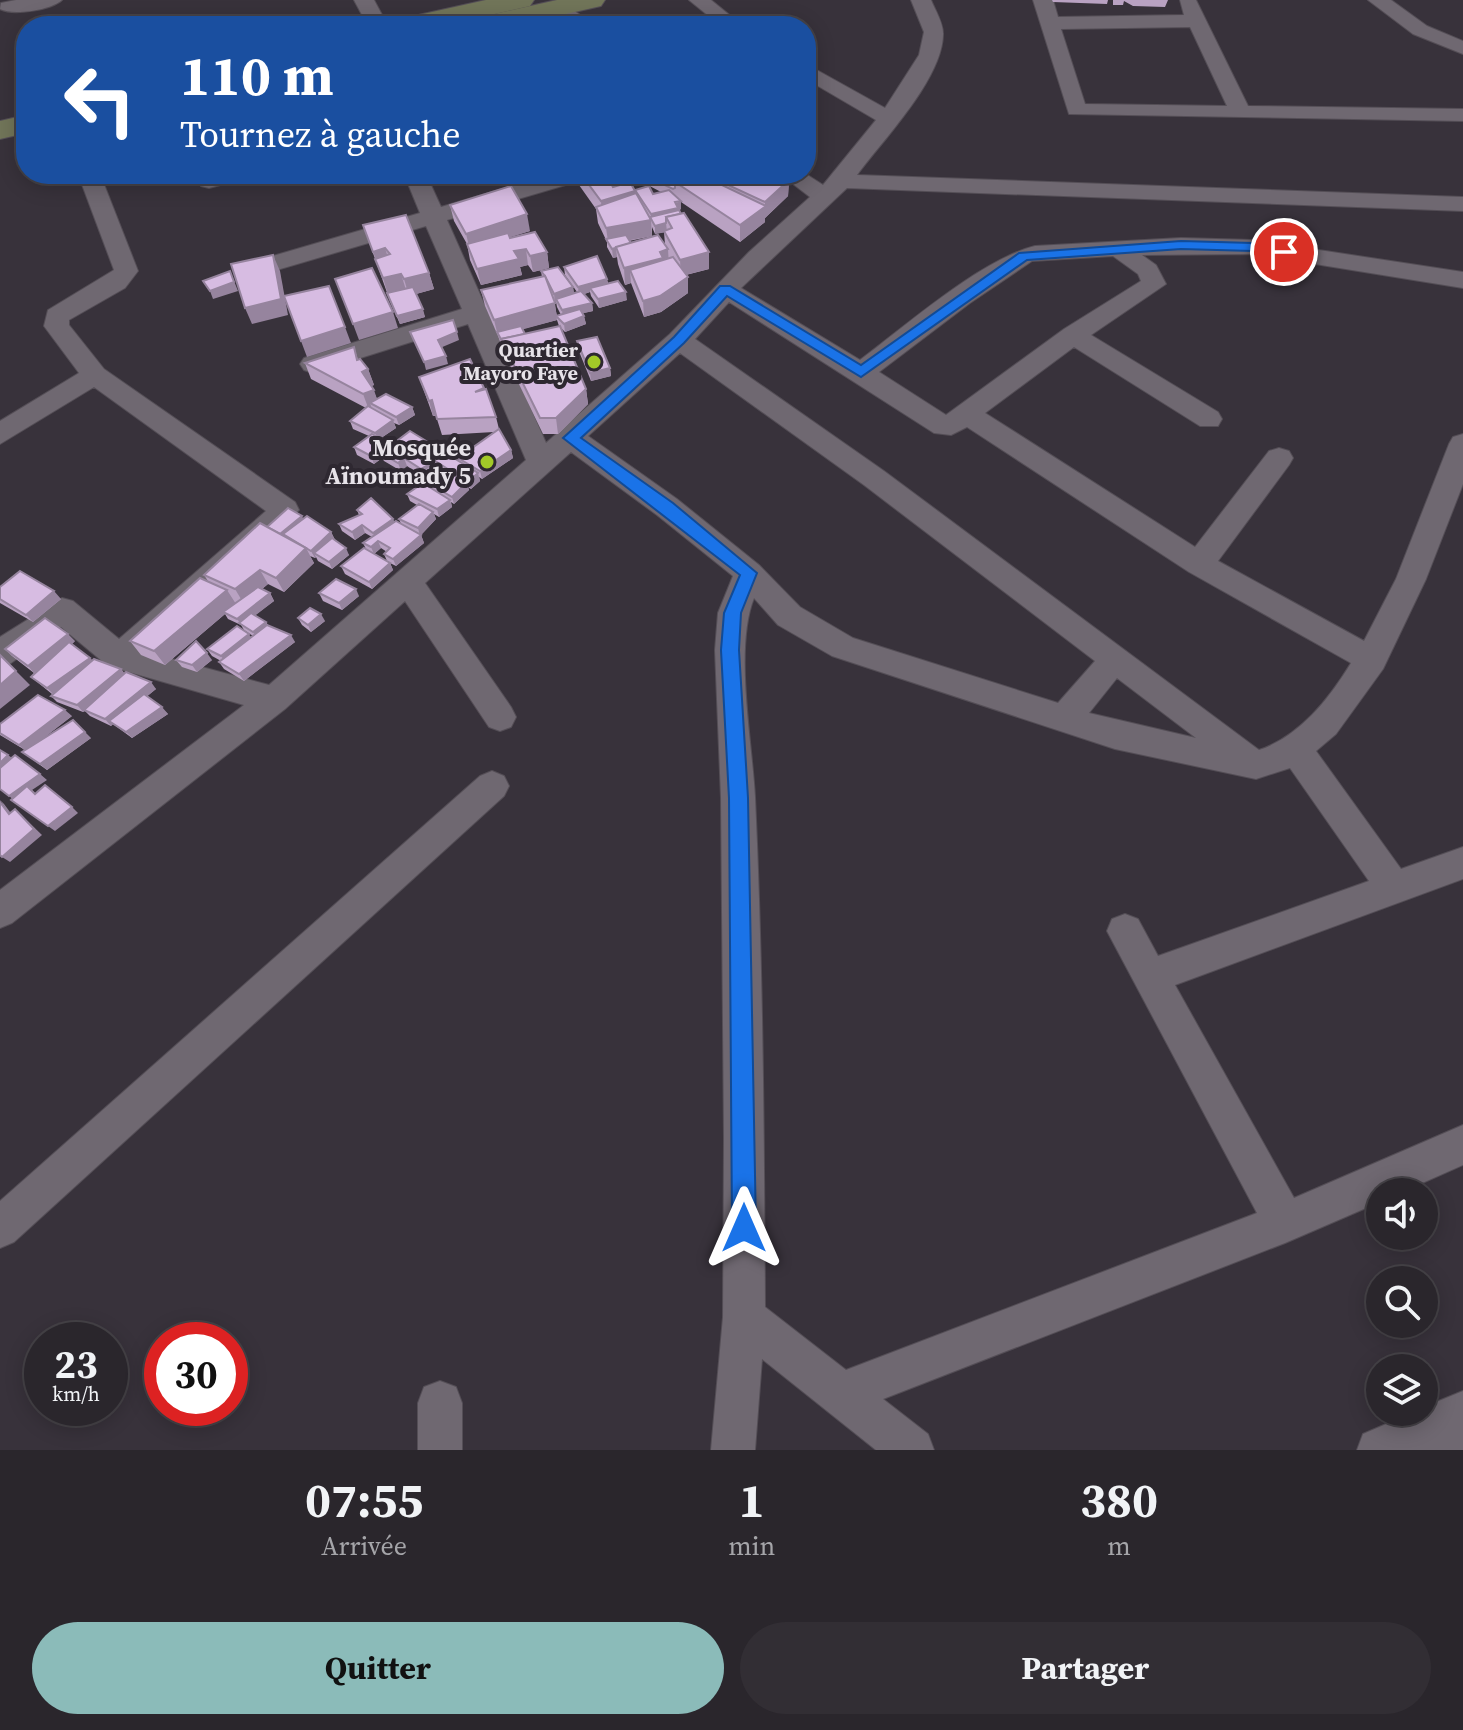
<!DOCTYPE html>
<html lang="fr">
<meta charset="utf-8">
<style>
:root{--surface:#2a262c;--page:#322e34;--text:#f1f3f6;--muted:#a5a5a9;--line:#464348;--accent:#8bbbb9}
body{margin:0;font-family:"Source Serif 4",serif;background:var(--page);color:var(--text);height:100vh;display:flex;flex-direction:column;font-size:30px;white-space:nowrap}
*{box-sizing:border-box;margin:0}
p{font-size:26px;color:var(--muted)}
.icon{flex:none;width:44px;height:44px;fill:none;stroke:currentColor;stroke-width:2;stroke-linecap:round;stroke-linejoin:round}
.map{position:relative;height:1450px;overflow:hidden}
.drawer{display:flex;flex-direction:column;background:var(--surface);flex:1}
.drawer>*{flex:none}
.guide{position:absolute;left:16px;top:16px;width:800px;height:168px;border-radius:32px;box-shadow:0 4px 20px #0003,0 0 0 2px var(--line);background:#1a4fa0;color:#fff;overflow:hidden}
.buttons{position:absolute;left:1366px;top:1178px;display:grid;gap:16px}
.buttons a{display:grid;place-items:center;width:72px;height:72px;border-radius:50%;background:var(--surface);box-shadow:0 4px 20px #0003,0 0 0 2px var(--line);font-size:40px}
.speed{position:absolute;left:24px;top:1322px;display:flex;gap:16px;font-size:40px;font-weight:700;text-align:center}
.speed>*{display:grid;place-content:center;width:104px;height:104px;border-radius:50%;background:var(--surface);box-shadow:0 4px 20px #0003,0 0 0 2px var(--line);line-height:1}
.speed small{font-size:20px;font-weight:400}
.speed .limit{border:12px solid #d22;background:#fff;color:#111}
.pin{position:absolute;display:grid;place-items:center;width:68px;height:68px;color:#fff;margin:-34px;border:4px solid #fff;border-radius:50%;box-shadow:0 2px 8px #0007}
.me{position:absolute;width:88px;margin:-44px;rotate:0deg;stroke-linejoin:round;filter:drop-shadow(0 0 6px #0008)}
.turn{display:flex;align-items:center;gap:28px;height:168px;padding:0 32px;font-size:36px}
.turn .icon{width:104px;height:104px;stroke-width:2.5}
.turn b{display:block;font-size:56px;line-height:68px}
.eta{display:flex;justify-content:space-evenly;align-items:center;height:136px;text-align:center}
.eta b{font-size:48px;font-weight:700;line-height:56px}
.button{display:flex;gap:16px;margin-top:auto;padding:16px 32px}
.button a{flex:1;height:92px;border-radius:48px;background:var(--accent);color:#111;font-size:32px;font-weight:700;line-height:92px;text-align:center}
.button a+a{background:var(--page);color:var(--text)}
.map>svg:first-child{display:block}
.lines{fill:none;stroke-linecap:round;stroke-linejoin:round}
.minor-casing{stroke:#544e56;stroke-width:2}
.secondary-casing{stroke:#544e56;stroke-width:2}
.minor{fill:#6f6871;fill-rule:evenodd}
.secondary{fill:#717559;fill-rule:evenodd}
.wall{fill:#b9a2c2;fill-rule:evenodd}
.shaded-wall{fill:#96849e}
.building{fill:#d7bce2;stroke:#96849e;stroke-width:2}
.route{fill:#1a73e8;stroke:#114b97;stroke-width:2}
.poi-dot{fill:#a2c928;stroke:#2e2831;stroke-width:3}
.labels{text-anchor:middle;stroke-width:8;stroke-linejoin:round;paint-order:stroke}
.far-poi-label{font-size:20px;font-weight:bold;fill:#e7e3e9;stroke:#2e2831;text-anchor:end}
.poi-label{font-size:24px;font-weight:bold;fill:#e7e3e9;stroke:#2e2831;text-anchor:end}
</style>
<div class="map">
<svg width="1463" height="1450" viewBox="0 0 1463 1450">
<rect width="100%" height="100%" fill="#38323b"/>
<g class="lines">
<defs>
<g id="minor">
<path d="M16 0H62C51 10 13 16 0 9L1 3Z"/>
<polygon points="354,0 374,0 388,26 368,26"/>
<polygon points="689,0 711,0 743,26 721,26"/>
<path d="M911 0H931C935 10 944 24 943 35 942 79 883 140 857 175L1463 197V211L847 188 741 288 860 360C907 325 980 260 1035 246L1181 238 1253 240 1463 272V288L1253 254 1142 255 1156 265 1166 284 1091 335 1218 412 1222 419 1218 426H1200L1074 347 985 413 1195 547 1269 451 1279 448 1289 451 1293 458 1289 465 1218 561 1364 641 1396 579 1449 444 1453 437 1463 434V484L1426 579 1383 669 1336 734 1316 751 1401 869 1463 847V879L1175 985 1294 1198 1463 1125V1165L1402 1192H1380V1202L1285 1243 883 1399 928 1434 934 1450H876L762 1359 755 1450H711L723 1317 724 1139 721 798 715 650 718 613 733 576 657 515 571 452 425 583 511 707 516 717 511 727 500 731 489 727 405 601 285 709 12 923 0 928V890L244 705 108 666 61 627 11 663 0 667V637L62 598 73 601 119 639 266 511 94 387 0 444V421L79 373 44 326 48 310 114 270 78 174H100L138 271 125 288 69 320V325L104 369 295 502 299 510 146 652 269 685 526 460 468 324 313 373 304 370 300 364 304 358 462 309 426 226 250 278 242 275 238 270 242 265 420 213 404 174H426L441 207 554 174H589L586 179 447 220 546 443 670 334 749 252 810 197 780 174H806L823 185 876 120 806 79V64L885 108 919 55 924 32ZM1113 256 1138 274 1141 281 1064 329 946 415 879 372 970 303 1032 261ZM729 302 934 433 951 435 967 427 1189 572 1351 663C1329 699 1300 736 1259 750L884 471 695 339ZM680 353 864 485 1095 661 1058 703 853 638 800 607 759 565 677 499 588 436ZM754 598 778 625 832 656 1115 749 1256 779 1290 768 1369 881 1158 956 1138 919 1125 914 1112 919 1107 931 1257 1213 846 1370 765 1307C764 1137 763 966 755 797 752 741 734 648 754 598ZM1117 678 1196 738 1089 713Z"/>
<path d="M1033 0H1053L1058 17 1184 15 1180 0H1196L1248 106 1463 109V121L1069 114ZM1190 27 1227 106 1085 104 1061 29Z"/>
<polygon points="1368,0 1391,0 1427,26 1463,41 1463,54 1413,34"/>
<polygon points="560,1 596,26 573,26 550,7"/>
<polygon points="209,174 246,174 243,179 209,188 201,186 198,181 201,176"/>
<polygon points="492,771 504,776 509,786 504,796 14,1242 0,1248 0,1201 480,776"/>
<polygon points="440,1381 456,1387 462,1403 462,1450 418,1450 418,1403 424,1387"/>
<polygon points="1463,1391 1463,1450 1357,1450 1363,1434 1414,1412 1424,1412 1424,1407"/>
</g>
<g id="secondary">
<polygon points="486,0 534,0 530,6 442,26 392,26 396,20"/>
<polygon points="557,0 605,0 601,6 513,26 484,26 482,22 485,16"/>
<polygon points="26,115 26,133 0,139 0,121"/>
</g>
</defs>
<use href="#minor" class="minor-casing"/>
<use href="#secondary" class="secondary-casing"/>
<use href="#minor" class="minor"/>
<use href="#secondary" class="secondary"/>
</g>
<g class="wall">
<polygon points="1052,0 1108,0 1107,4 1053,2"/>
<polygon points="1113,0 1168,0 1165,7 1133,6 1124,1 1123,5 1113,5"/>
<path d="M578 174H630L631 183 635 190 653 194 661 192 642 182 641 174H777L789 180 788 196 765 218V222L740 242 681 202V209L678 211 709 252V269L686 275 688 293 661 312 644 317 631 283 625 285 618 264 617 257 613 258 607 247V242L598 223 596 209 579 185ZM652 227 655 234 664 232 665 245 631 243 629 241 652 236Z"/>
<polygon points="450,205 530,231 509,237 547,252 549,268 533,272 528,265 520,267 522,275 481,285 470,260 467,244 454,221"/>
<polygon points="363,225 429,273 434,289 416,294 425,317 400,324 390,301"/>
<path d="M564 267 607 279 608 283 627 300 599 308 591 296 590 292 584 294 592 303 593 311 583 313 586 324 565 332 561 328 586 389 588 404 558 434H543L505 355 498 336 485 306 481 290 542 277 541 271 573 287 574 294 577 292 565 275ZM554 301 556 302 557 307 561 315 557 316ZM557 320 559 326 525 334 522 329Z"/>
<polygon points="577,341 610,368 611,376 591,381 578,349"/>
<path d="M354 347 358 360 368 369 374 385 371 386 377 399 412 407 415 415 399 425 394 423 396 428 381 438 390 446 459 462 458 458 494 432 442 435 436 416H433L419 377 496 417 499 429 511 450 513 458 482 479 479 477 480 481 471 489 468 487 469 490 454 504 451 502 452 507 439 517 434 514 436 519 421 535 424 543 396 566 390 563 393 570 372 589 345 574 341 566 366 549 363 543 372 537 365 533 355 540 342 531 339 524 359 515 357 510 393 519 394 522 401 524 399 519 417 505 410 501 407 494 421 484 417 476 419 474 407 466 401 471 384 461 382 458 374 464 357 455 354 447 369 436 353 429 350 421 366 408 311 379 305 363ZM381 548 387 552 384 554 387 561 374 554Z"/>
<polygon points="303,519 331,532 335,540 349,555 332,569 318,561 316,557 315,558 310,556 314,563 284,592 268,584 262,589 270,593 274,601 255,615 266,622 268,625 295,642 244,681 224,669 219,662 221,661 212,656 207,649 253,636 244,630 241,625 228,619 225,614 165,665 141,655 130,641 208,581 204,575 267,527"/>
<polygon points="0,587 61,599 33,622 0,603"/>
<polygon points="319,593 359,596 342,610 323,601"/>
<polygon points="298,618 325,621 311,632 302,625"/>
<polygon points="75,641 72,644 92,660 121,669 124,673 156,689 147,696 168,714 132,738 113,724 111,726 90,716 85,711 83,712 57,702 51,696 52,694 31,677 34,673 12,656 5,649"/>
<polygon points="176,660 212,660 197,672 182,667"/>
<polygon points="72,716 42,739 91,738 47,770 22,752 25,750 0,735 0,724"/>
</g>
<g class="shaded-wall">
<polygon points="624,174 630,174 631,189 609,195 608,178"/>
<polygon points="717,174 723,174 723,186 712,194 712,177"/>
<polygon points="789,180 788,196 765,218 765,222 740,242 740,225 765,206 765,202"/>
<polygon points="635,191 637,208 602,218 601,201"/>
<polygon points="681,201 681,209 678,210 678,216 651,218 651,214"/>
<polygon points="527,214 530,231 470,250 466,234"/>
<polygon points="651,220 652,236 609,244 608,241 606,228"/>
<polygon points="666,223 667,232 655,234 655,226"/>
<polygon points="385,248 390,264 379,268 373,252"/>
<polygon points="616,248 617,257 613,258 612,249"/>
<polygon points="526,249 528,265 520,267 522,275 481,285 477,269 514,251"/>
<polygon points="668,249 669,266 630,270 631,283 625,285 624,268 660,252"/>
<polygon points="547,252 549,268 533,272 530,256"/>
<polygon points="709,252 709,269 681,276 680,260"/>
<polygon points="273,255 280,271 288,315 252,324 245,308"/>
<polygon points="230,271 238,291 213,299 210,291"/>
<polygon points="429,273 434,289 409,296 404,279"/>
<polygon points="401,274 406,290 388,295 383,278"/>
<polygon points="688,277 688,293 661,312 644,317 643,301"/>
<polygon points="607,279 608,287 590,288 590,292 579,296 578,287"/>
<polygon points="573,287 574,295 556,299 556,302 555,303 554,294"/>
<polygon points="626,292 627,300 599,308 598,299"/>
<polygon points="555,303 557,320 499,336 497,332 498,336 494,320"/>
<polygon points="592,303 593,311 563,318 562,310"/>
<polygon points="423,309 425,317 400,324 397,316"/>
<polygon points="393,312 398,328 359,340 353,324"/>
<polygon points="584,316 586,324 565,332 564,324"/>
<polygon points="345,327 351,343 307,357 301,341"/>
<polygon points="457,332 459,340 440,348 438,340"/>
<polygon points="446,356 448,364 426,370 424,362"/>
<polygon points="610,368 611,376 591,381 590,373"/>
<polygon points="368,369 374,385 367,388 362,372"/>
<polygon points="586,389 588,404 558,434 556,418"/>
<polygon points="374,390 379,405 370,403 372,409 369,410 363,394"/>
<polygon points="432,400 437,415 433,416 429,401"/>
<polygon points="412,407 415,415 399,425 396,417"/>
<polygon points="393,420 396,428 378,440 375,433"/>
<polygon points="388,443 391,451 381,453 382,458 374,464 371,456"/>
<polygon points="511,450 513,458 482,479 480,471"/>
<polygon points="404,458 407,466 401,471 398,463"/>
<polygon points="478,473 480,481 471,489 468,482"/>
<polygon points="466,483 469,490 454,504 452,497"/>
<polygon points="450,500 452,507 439,517 437,509"/>
<polygon points="433,512 436,519 420,536 418,528"/>
<polygon points="302,516 305,523 286,539 279,534"/>
<polygon points="393,519 396,527 376,541 373,533"/>
<polygon points="362,525 365,533 355,540 352,532"/>
<polygon points="331,532 335,540 314,553 316,557 315,558 311,551"/>
<polygon points="421,535 424,543 396,566 393,559"/>
<polygon points="378,541 381,548 374,554 371,547"/>
<polygon points="306,548 314,563 284,592 276,578"/>
<polygon points="346,548 349,555 332,569 329,562"/>
<polygon points="390,563 393,570 372,589 369,582"/>
<polygon points="260,570 268,584 244,604 235,589"/>
<polygon points="356,589 359,596 342,610 339,603"/>
<polygon points="227,590 236,604 223,612 225,614 165,665 154,651"/>
<polygon points="54,591 61,599 33,622 26,615"/>
<polygon points="270,593 274,601 243,625 240,623 237,619"/>
<polygon points="321,614 325,621 311,632 308,625"/>
<polygon points="266,622 270,629 257,639 253,632"/>
<polygon points="68,634 75,641 34,673 28,666"/>
<polygon points="249,634 253,641 226,663 221,656"/>
<polygon points="291,635 295,642 244,681 239,674"/>
<polygon points="207,653 212,660 197,672 192,665"/>
<polygon points="90,658 96,665 54,695 47,688"/>
<polygon points="121,669 126,676 83,712 77,705"/>
<polygon points="16,671 30,685 0,709 0,685"/>
<polygon points="151,682 156,689 114,724 109,721 113,724 111,726 105,719"/>
<polygon points="162,707 168,714 132,738 126,732"/>
<polygon points="65,710 72,716 26,752 19,745"/>
<polygon points="85,732 91,738 47,770 40,764"/>
<polygon points="8,755 16,761 0,776 0,763"/>
<polygon points="40,774 47,780 32,790 42,800 16,802 9,796"/>
<polygon points="0,800 4,804 16,820 9,814"/>
<polygon points="72,807 78,813 55,831 48,826"/>
<polygon points="15,809 42,835 10,862 2,857"/>
</g>
<g class="building">
<polygon points="581,174 624,174 608,178 613,187 630,182 635,191 601,201"/>
<polygon points="641,174 685,174 686,175 675,182 675,188 673,189"/>
<polygon points="687,174 699,174 766,206 740,225 675,182"/>
<polygon points="732,174 777,174 789,180 765,202 728,185 737,177"/>
<polygon points="511,186 527,214 466,234 450,205"/>
<polygon points="649,186 653,194 669,190 681,201 675,202 678,208 651,214 635,190"/>
<polygon points="636,193 651,220 606,228 596,207"/>
<polygon points="679,210 681,214 666,217 666,223 655,226 650,217"/>
<polygon points="684,213 709,252 680,260 664,231 672,228 666,217"/>
<polygon points="406,215 429,273 404,279 401,274 383,278 375,259 390,254 385,248 373,252 363,225"/>
<polygon points="535,232 547,252 530,256 526,249 514,251 519,259 477,269 467,244 508,233 510,238"/>
<polygon points="626,235 631,243 612,249 606,239"/>
<polygon points="658,235 668,249 660,252 663,258 624,268 616,247"/>
<polygon points="273,255 281,299 245,308 231,264"/>
<polygon points="597,256 607,279 578,287 564,267"/>
<polygon points="673,257 688,277 660,296 643,301 630,270"/>
<polygon points="558,267 573,287 554,294 545,276 541,271"/>
<polygon points="372,268 393,312 353,324 335,279"/>
<polygon points="230,271 234,282 210,291 203,281"/>
<polygon points="545,276 555,303 494,320 481,290"/>
<polygon points="618,281 626,292 598,299 590,288"/>
<polygon points="329,286 345,327 301,341 284,296"/>
<polygon points="413,287 423,309 397,316 387,293"/>
<polygon points="581,291 592,303 562,310 556,299"/>
<polygon points="580,309 584,316 564,324 556,316"/>
<polygon points="453,320 457,332 438,340 446,356 424,362 410,332"/>
<polygon points="521,326 525,334 501,339 502,341 497,332"/>
<polygon points="560,326 586,389 556,418 540,418 501,339"/>
<polygon points="597,337 610,368 590,373 577,341"/>
<polygon points="354,347 357,360 360,359 368,369 362,372 374,390 363,394 305,363"/>
<polygon points="470,359 484,388 475,392 486,389 496,417 437,419 432,400 429,401 419,377"/>
<polygon points="386,394 412,407 396,417 370,403"/>
<polygon points="368,406 393,420 375,433 350,421"/>
<polygon points="499,429 511,450 480,471 458,458"/>
<polygon points="410,431 478,473 468,482 426,455 434,462 421,469 404,458 398,463 381,453"/>
<polygon points="372,434 388,443 371,456 354,447"/>
<polygon points="433,463 466,483 452,497 417,476"/>
<polygon points="423,483 450,500 437,509 407,494"/>
<polygon points="371,498 393,519 373,533 362,525 352,532 339,524 362,514 357,510"/>
<polygon points="419,504 433,512 418,528 399,519"/>
<polygon points="288,508 302,516 280,534 267,527"/>
<polygon points="307,516 331,532 311,551 283,534"/>
<polygon points="396,521 421,535 393,559 384,554 390,548 378,541 371,547 363,543"/>
<polygon points="260,523 306,548 276,578 260,570 235,589 204,575"/>
<polygon points="332,538 346,548 329,562 314,553"/>
<polygon points="364,548 390,563 369,582 341,566"/>
<polygon points="20,571 54,591 26,615 0,599 0,587"/>
<polygon points="200,578 227,590 154,651 130,641"/>
<polygon points="336,579 356,589 339,603 319,593"/>
<polygon points="258,587 270,593 237,619 223,612"/>
<polygon points="310,608 321,614 308,625 298,618"/>
<polygon points="251,613 266,622 253,632 239,623"/>
<polygon points="45,618 68,634 28,666 5,649"/>
<polygon points="267,625 291,635 239,674 219,662"/>
<polygon points="237,626 249,634 221,656 207,649"/>
<polygon points="196,641 207,653 192,665 176,660"/>
<polygon points="69,642 90,658 47,688 31,677"/>
<polygon points="0,655 16,671 0,685"/>
<polygon points="94,659 121,669 77,705 51,696"/>
<polygon points="126,672 151,682 105,719 84,710"/>
<polygon points="144,694 162,707 126,732 109,721"/>
<polygon points="38,695 65,710 19,745 0,733 0,724"/>
<polygon points="73,720 85,732 40,764 22,752"/>
<polygon points="0,750 8,755 0,763"/>
<polygon points="15,755 40,774 9,796 0,789 0,768"/>
<polygon points="45,785 72,807 48,826 11,800 27,786 35,794"/>
<polygon points="0,802 9,814 15,809 34,829 2,857 0,855"/>
</g>
<polygon class="route" points="1181,241 1253,243 1291,252 1284,256 1253,251 1181,249 1027,260 861,377 727,296 684,343 581,438 673,503 757,573 741,613 739,650 748,798 756,1228 752,1236 744,1240 736,1236 732,1228 729,798 721,650 724,613 740,575 563,438 674,337 720,286 730,286 861,365 1019,253"/>
<g class="poi-dot">
<circle cx="594" cy="362" r="8"/>
<circle cx="487" cy="462" r="8"/>
</g>
<g class="labels">
<g class="far-poi-label">
<text x="578" y="357">Quartier<tspan x="578" dy="23">Mayoro Faye</tspan></text>
</g>
<g class="poi-label">
<text x="471" y="456">Mosquée<tspan x="471" dy="28">Aïnoumady 5</tspan></text>
</g>
</g>
</svg>
<div class="buttons">
<a><svg class="icon" aria-label="sound" viewBox="0 0 24 24"><path d="M4 9h4l5-4v14l-5-4H4zM17 9q2 3 0 6"/></svg></a>
<a><svg class="icon" aria-label="search" viewBox="0 0 24 24"><circle cx="10" cy="10" r="6"/><path d="M15 15l6 6"/></svg></a>
<a><svg class="icon" aria-label="layers" viewBox="0 0 24 24"><path d="M12 4l9 5-9 5-9-5zM3 14l9 5 9-5"/></svg></a>
</div>
<div class="speed"><div>23<small>km/h</small></div><div class="limit">30</div></div>
<div class="pin" style="left:1284px;top:252px;background:#d93025"><svg class="icon" aria-label="arrive" viewBox="0 0 24 24"><path d="M6 21V4h12l-3 4 3 4H6"/></svg></div>
<svg class="me" style="left:744px;top:1228px" viewBox="-20 -20 40 40"><path d="M0-17L14 15 0 8-14 15z" fill="#1a73e8" stroke="#fff" stroke-width="4"/></svg>
<div class="guide">
<div class="turn"><svg class="icon" aria-label="left" viewBox="0 0 24 24"><path d="M17 20v-9H6M10 6l-5 5 5 5"/></svg><div><b>110 m</b>Tournez à gauche</div></div>
</div>
</div>
<section class="drawer">
<div class="eta">
<div><b>07:55</b><p>Arrivée</p></div>
<div><b>1</b><p>min</p></div>
<div><b>380</b><p>m</p></div>
</div>
<div class="button"><a>Quitter</a><a>Partager</a></div>
</section>
